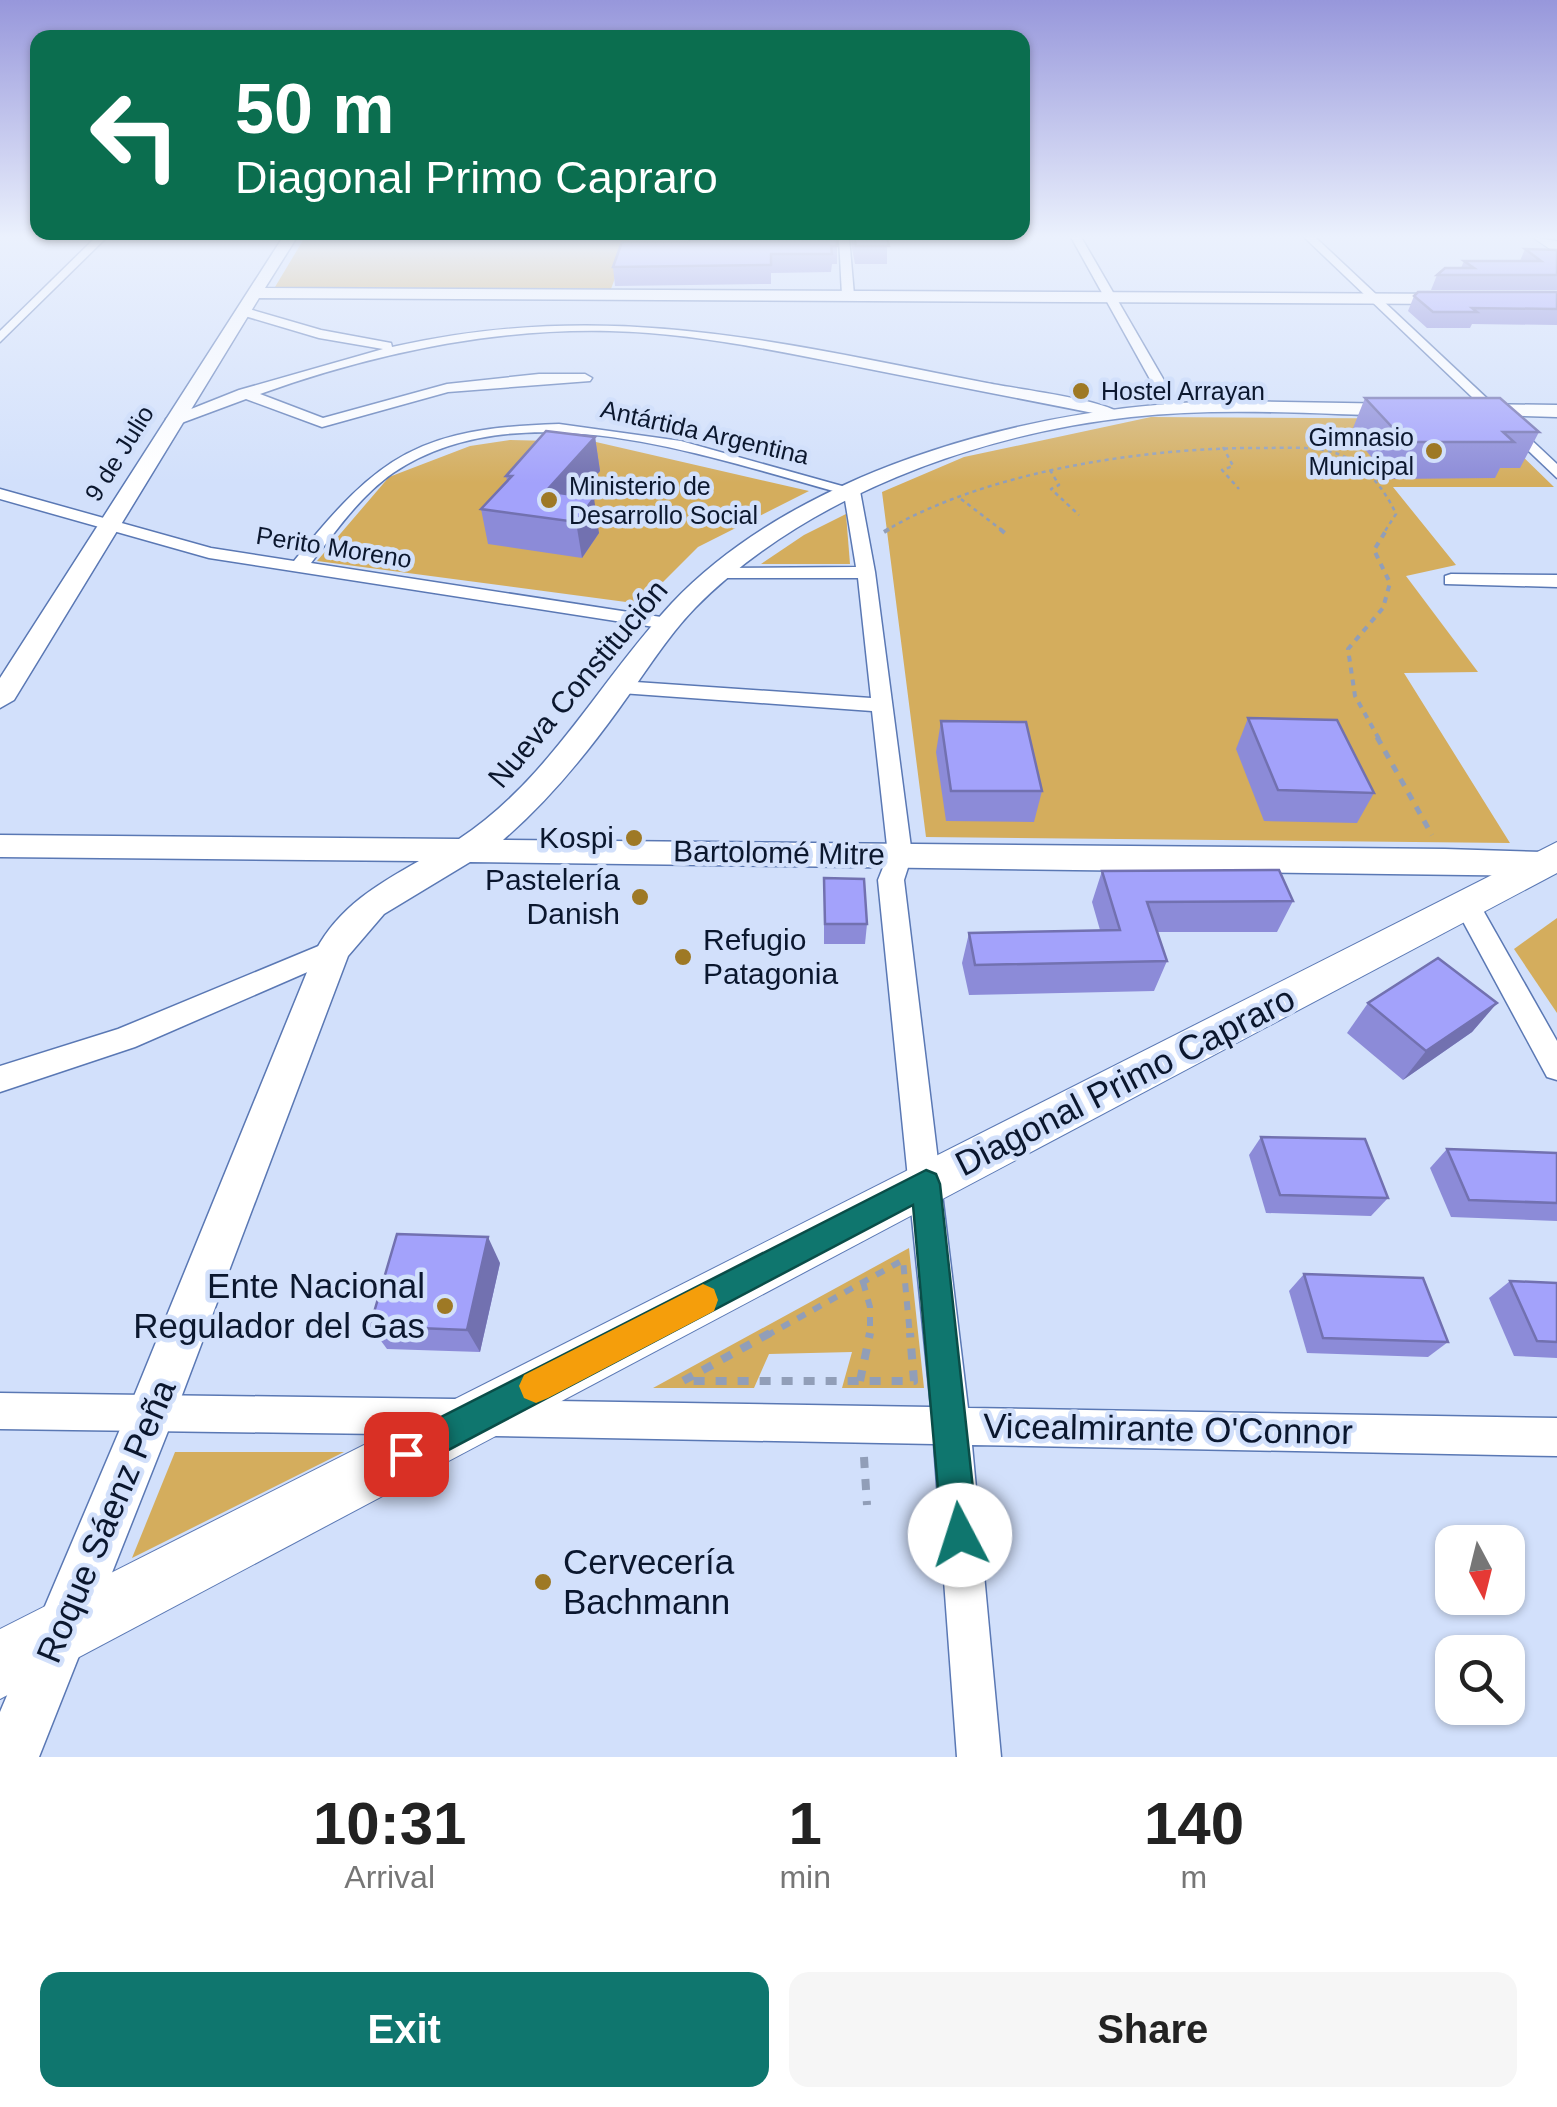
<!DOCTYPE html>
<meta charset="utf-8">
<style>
:root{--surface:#fff;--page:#f6f6f6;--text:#222;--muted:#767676;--accent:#0f766e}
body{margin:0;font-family:Helvetica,sans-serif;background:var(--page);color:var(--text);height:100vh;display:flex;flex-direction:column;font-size:38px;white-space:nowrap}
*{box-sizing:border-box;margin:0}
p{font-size:32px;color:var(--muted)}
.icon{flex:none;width:55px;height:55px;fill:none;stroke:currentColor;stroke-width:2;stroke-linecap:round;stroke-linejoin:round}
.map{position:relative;height:1757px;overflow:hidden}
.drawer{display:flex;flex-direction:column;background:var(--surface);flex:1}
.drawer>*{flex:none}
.banner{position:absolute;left:30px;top:30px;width:1000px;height:210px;border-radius:20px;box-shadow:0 2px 8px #0004;background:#0b6e4f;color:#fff;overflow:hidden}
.needle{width:65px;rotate:173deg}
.fabs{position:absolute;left:1435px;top:1525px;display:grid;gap:20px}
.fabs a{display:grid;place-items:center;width:90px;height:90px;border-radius:20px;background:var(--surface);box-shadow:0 2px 8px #0004;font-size:50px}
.pin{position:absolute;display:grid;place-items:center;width:85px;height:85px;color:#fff;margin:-42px;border-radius:20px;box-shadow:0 5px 15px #0006}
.me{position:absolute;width:110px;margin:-55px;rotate:355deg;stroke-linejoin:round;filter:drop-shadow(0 0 8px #0008)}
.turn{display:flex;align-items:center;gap:35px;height:210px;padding:0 40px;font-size:45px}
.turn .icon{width:130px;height:130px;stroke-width:2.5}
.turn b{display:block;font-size:70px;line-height:85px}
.eta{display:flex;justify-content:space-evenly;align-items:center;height:170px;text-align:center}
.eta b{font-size:60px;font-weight:700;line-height:70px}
.primary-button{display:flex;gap:20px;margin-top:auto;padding:20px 40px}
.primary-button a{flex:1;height:115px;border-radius:20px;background:var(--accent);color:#fff;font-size:40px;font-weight:700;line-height:115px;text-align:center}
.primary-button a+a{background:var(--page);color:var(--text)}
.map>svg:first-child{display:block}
.green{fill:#d4ad5d}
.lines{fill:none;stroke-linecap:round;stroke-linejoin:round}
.minor-casing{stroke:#5a78b4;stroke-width:3}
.tertiary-casing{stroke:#5a78b4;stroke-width:3}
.primary-casing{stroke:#5a78b4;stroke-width:2}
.path-far4{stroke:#919eb8;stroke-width:2.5;stroke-dasharray:4 4;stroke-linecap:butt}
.path-far3{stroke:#919eb8;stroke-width:4;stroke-dasharray:6 6;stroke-linecap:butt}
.path-far2{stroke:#919eb8;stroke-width:5;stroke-dasharray:8 8;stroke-linecap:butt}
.path-far1{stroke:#919eb8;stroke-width:6;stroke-dasharray:9 9;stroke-linecap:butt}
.path{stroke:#919eb8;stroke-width:8;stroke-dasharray:11 11;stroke-linecap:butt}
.minor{fill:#fff;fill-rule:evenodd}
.tertiary{fill:#fff;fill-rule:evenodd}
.primary{fill:#fff;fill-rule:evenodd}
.wall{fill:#8c8bd8}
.shaded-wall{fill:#7271b0}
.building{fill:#a3a2fb;stroke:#7271b0;stroke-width:2.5}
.route{fill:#0f766e;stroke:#0a4d48;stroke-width:2.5}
.slow{fill:#f59e0b}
.poi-dot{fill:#9e7925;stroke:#d2e0fb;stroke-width:4}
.labels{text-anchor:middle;stroke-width:9;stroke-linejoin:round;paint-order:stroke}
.far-poi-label{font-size:25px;fill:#0b172e;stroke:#d2e0fb;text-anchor:start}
.far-street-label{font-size:25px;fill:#0b172e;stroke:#d2e0fb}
.street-label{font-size:30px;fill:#0b172e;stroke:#d2e0fb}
.poi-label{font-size:30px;fill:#0b172e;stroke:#d2e0fb;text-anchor:end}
.near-street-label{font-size:35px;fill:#0b172e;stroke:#d2e0fb}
.near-poi-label{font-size:35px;fill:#0b172e;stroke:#d2e0fb;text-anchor:end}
</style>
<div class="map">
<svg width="1557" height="1757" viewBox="0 0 1557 1757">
<rect width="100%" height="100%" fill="#d2e0fb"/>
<g class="green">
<polygon points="305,237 630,237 611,289 275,287"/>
<polygon points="1151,417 1484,419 1554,487 1393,487 1456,565 1406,576 1478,672 1404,673 1510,843 926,837 882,492 964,457"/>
<polygon points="510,440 596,442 809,491 698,547 641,604 317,561 389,477 470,446"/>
<polygon points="846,514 850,564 761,564 804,535"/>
<polygon points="1557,918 1557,1013 1514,949"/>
<polygon points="909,1248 924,1388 842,1388 852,1352 769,1354 754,1388 653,1388"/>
<polygon points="175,1452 344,1452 132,1558"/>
</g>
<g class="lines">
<defs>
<g id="minor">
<polygon points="96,237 107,237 0,342 0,331"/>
<polygon points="839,237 849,237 854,295 848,299 842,295"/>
<polygon points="1071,237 1081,237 1180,408 1178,411 1166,408"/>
<polygon points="1304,237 1315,237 1557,464 1557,478"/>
<path d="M242 307 321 330 391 343 392 347C607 298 777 342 987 383 1017 389 1100 399 1120 413L1113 417C1028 400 944 384 859 367 777 351 694 333 610 331 491 328 372 354 260 394L323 418 447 384 539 374H585L592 378 590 381 448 392 322 427 246 399 176 425H166V419L239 390 383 349 319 338 238 314Z"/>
<path d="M559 424 681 441 860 491 875 572 912 855 904 880 968 1408 1557 1418V1456L972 1445 1001 1757H957L934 1444 495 1436 482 1431 477 1418 482 1405 495 1400 931 1407 878 880 888 855 872 711 621 693 611 687 621 681 871 698 858 578H717L708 573 717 568 856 567 844 494C711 458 520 387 393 473 359 497 336 531 311 563L674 619V627L667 629 209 558 0 499V489L211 548 294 561C379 454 421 428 559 424Z"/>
<polygon points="1451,574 1557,575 1557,587 1445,584 1445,576"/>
<polygon points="1466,893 1475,896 1557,1041 1557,1080 1547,1077 1453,903 1457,896"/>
<polygon points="333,940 342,943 346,950 342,957 135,1047 0,1092 0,1066 118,1029"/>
<polygon points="0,1393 455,1399 468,1404 473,1417 468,1430 455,1435 0,1429"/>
</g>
<g id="tertiary">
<polygon points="283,237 297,237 265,288 1458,294 1466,299 1458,304 259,298 14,700 0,708 0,678"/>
<path d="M1232 401 1403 404 1412 410 1403 416C1313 414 1221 407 1131 417 978 434 805 496 695 608 666 638 643 676 618 710 584 757 547 802 503 840L1445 849 1542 852 1553 856 1557 862 1553 872 1542 876 470 862 384 914 348 956 176 1411 39 1757H0V1712L132 1401 316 950C339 907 378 884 419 861L0 857V835L459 839C550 779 599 681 672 603 804 464 1047 403 1232 401Z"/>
<polygon points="1472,404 1557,405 1557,417 1465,414 1465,406"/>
</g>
<g id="primary">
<polygon points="1532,237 1557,241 1557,254"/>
<polygon points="1557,842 1557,873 0,1699 0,1629"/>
</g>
</defs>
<use href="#minor" class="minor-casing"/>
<use href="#tertiary" class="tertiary-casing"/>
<use href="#primary" class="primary-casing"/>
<g class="path-far4">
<polyline points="1223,447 1233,466 1222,470 1239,489"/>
<polyline points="1050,470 1059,485 1051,489 1079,515"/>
<polyline points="961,499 1003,531"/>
<path d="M885 531C986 471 1147 447 1263 448 1285 448 1310 446 1332 452 1361 460 1384 487 1396 514L1385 531"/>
</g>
<g class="path-far3">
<polyline points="1000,529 1006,534"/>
<polyline points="884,532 889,529"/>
<polyline points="1379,739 1355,696 1348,649 1383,608 1390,583 1374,550 1387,529"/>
</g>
<polyline class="path-far2" points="1377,737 1432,835"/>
<g class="path-far1">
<polyline points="863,1282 870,1307 870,1336"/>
<polyline points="766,1336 903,1260 910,1336"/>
</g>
<g class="path">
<polyline points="770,1333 683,1381 914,1381 910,1333"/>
<polyline points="860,1381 870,1333"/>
<polyline points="864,1457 867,1505"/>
</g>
<use href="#minor" class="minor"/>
<use href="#tertiary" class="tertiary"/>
<use href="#primary" class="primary"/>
</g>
<g class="wall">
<polygon points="837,237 837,264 832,264 831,272 771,273 771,284 615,286 613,267"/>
<polygon points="850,237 887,237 887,264 855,264"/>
<polygon points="1525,249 1557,250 1557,290 1431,290 1437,275 1461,268 1464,261 1520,261"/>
<polygon points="1557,292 1557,325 1472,324 1470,328 1427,328 1408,311 1414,296"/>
<polygon points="1365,398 1539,432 1520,468 1500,468 1495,478 1390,479 1351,433"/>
<polygon points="595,437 600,471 579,495 599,533 582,558 488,544 481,509 507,481 506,476"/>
<polygon points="1248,718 1374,793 1357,823 1264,821 1236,749"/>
<polygon points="941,721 1042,791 1034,822 946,821 936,752"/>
<polygon points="1102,871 1293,901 1277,932 1157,932 1167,961 1154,991 969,995 962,963 969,933 1100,930 1092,902"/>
<polygon points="824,878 867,924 865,944 824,944"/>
<polygon points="1368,1003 1497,1003 1472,1032 1403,1080 1347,1033"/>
<polygon points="1261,1137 1388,1198 1371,1216 1266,1213 1249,1155"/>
<polygon points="1447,1149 1557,1153 1557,1221 1451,1217 1430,1168"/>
<polygon points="500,1263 480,1352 387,1349 370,1326"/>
<polygon points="1304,1274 1448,1342 1428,1357 1307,1353 1289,1291"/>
<polygon points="1510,1281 1557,1283 1557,1358 1514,1356 1489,1298"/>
</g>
<g class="shaded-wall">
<polygon points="595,437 600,471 558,520 546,491"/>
<polygon points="594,498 599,533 582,558 576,522"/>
<polygon points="1497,1003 1472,1032 1403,1080 1426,1051"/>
<polygon points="488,1237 500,1263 480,1352 467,1330"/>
</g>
<g class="building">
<polygon points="690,237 837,237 837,246 831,246 832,254 771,254 771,265 613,267 622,242 689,242"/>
<polygon points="854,237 887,237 889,246 856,246"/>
<polygon points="1525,249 1557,250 1557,275 1437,275 1445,268 1474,268 1464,261 1541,261"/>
<polygon points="1418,292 1557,292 1557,309 1472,308 1477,312 1433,312 1414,296"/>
<polygon points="1365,398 1500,398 1539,432 1503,432 1514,442 1406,442"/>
<polygon points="546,431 595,437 546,491 594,498 576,522 481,509 512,476 506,476"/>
<polygon points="1248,718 1337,720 1374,793 1278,790"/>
<polygon points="941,721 1026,722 1042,791 951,791"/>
<polygon points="1279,870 1293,901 1147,902 1167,961 975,965 969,933 1120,930 1102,871"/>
<polygon points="824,878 864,879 867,924 825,924"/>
<polygon points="1438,958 1497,1003 1426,1051 1368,1003"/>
<polygon points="1261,1137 1365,1139 1388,1198 1280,1195"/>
<polygon points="1447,1149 1557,1153 1557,1203 1469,1200"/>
<polygon points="397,1234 488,1237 467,1330 370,1326"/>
<polygon points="1304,1274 1423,1278 1448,1342 1323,1338"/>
<polygon points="1510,1281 1557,1283 1557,1342 1537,1341"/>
</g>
<linearGradient id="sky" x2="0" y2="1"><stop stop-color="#9797db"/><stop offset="0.49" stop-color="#ebf1fd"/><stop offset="1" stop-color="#ebf1fd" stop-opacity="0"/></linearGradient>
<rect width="1557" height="483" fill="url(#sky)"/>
<polygon class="route" points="926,1170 936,1174 940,1184 978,1535 973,1548 960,1553 948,1548 942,1535 913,1205 418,1466 406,1471 394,1466 389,1454 394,1441"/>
<polygon class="slow" points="703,1284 714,1289 718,1300 714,1311 548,1398 536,1403 524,1398 519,1386 524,1375"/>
<g class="poi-dot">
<circle cx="1081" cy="391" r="10"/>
<circle cx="1434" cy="451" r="10"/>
<circle cx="549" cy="500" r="10"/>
<circle cx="634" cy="838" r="10"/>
<circle cx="640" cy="897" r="10"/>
<circle cx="683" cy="957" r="10"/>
<circle cx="445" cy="1306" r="10"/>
<circle cx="543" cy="1582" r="10"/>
</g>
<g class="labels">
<g class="far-poi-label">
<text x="1101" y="400">Hostel Arrayan</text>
<text x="1414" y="446" text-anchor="end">Gimnasio<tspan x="1414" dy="29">Municipal</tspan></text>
<text x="569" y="495">Ministerio de<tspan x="569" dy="29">Desarrollo Social</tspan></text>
</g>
<g class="far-street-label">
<text transform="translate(705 432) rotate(13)" y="9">Antártida Argentina</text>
<text transform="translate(119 453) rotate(-58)" y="9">9 de Julio</text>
<text transform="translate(334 547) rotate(9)" y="9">Perito Moreno</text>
</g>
<g class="street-label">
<text transform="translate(578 684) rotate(-50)" y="10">Nueva Constitución</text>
<text transform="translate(779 853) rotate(1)" y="10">Bartolomé Mitre</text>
</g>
<g class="poi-label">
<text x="614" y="848">Kospi</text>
<text x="620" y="890">Pastelería<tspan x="620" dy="34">Danish</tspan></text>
<text x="703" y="950" text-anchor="start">Refugio<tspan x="703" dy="34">Patagonia</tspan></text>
</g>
<g class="near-street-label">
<text transform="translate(1125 1081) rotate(-27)" y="12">Diagonal Primo Capraro</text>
<text transform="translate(1168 1429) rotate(1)" y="12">Vicealmirante O'Connor</text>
<text transform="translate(106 1521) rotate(-67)" y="12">Roque Sáenz Peña</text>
</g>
<g class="near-poi-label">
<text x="425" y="1298">Ente Nacional<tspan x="425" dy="40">Regulador del Gas</tspan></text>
<text x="563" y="1574" text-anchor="start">Cervecería<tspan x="563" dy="40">Bachmann</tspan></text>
</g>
</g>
</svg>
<div class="fabs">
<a><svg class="needle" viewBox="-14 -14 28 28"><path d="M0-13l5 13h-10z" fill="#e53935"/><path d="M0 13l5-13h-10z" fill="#767676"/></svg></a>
<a><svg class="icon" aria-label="search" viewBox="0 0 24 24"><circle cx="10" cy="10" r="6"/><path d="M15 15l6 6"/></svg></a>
</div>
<div class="pin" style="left:406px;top:1454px;background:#d93025"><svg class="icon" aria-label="arrive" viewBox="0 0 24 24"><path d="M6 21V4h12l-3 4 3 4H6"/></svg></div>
<svg class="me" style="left:960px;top:1535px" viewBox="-20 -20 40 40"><circle r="19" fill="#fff"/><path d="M0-13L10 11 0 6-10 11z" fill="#0f766e"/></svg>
<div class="banner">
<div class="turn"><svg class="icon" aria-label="left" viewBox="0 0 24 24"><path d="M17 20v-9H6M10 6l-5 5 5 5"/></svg><div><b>50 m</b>Diagonal Primo Capraro</div></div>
</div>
</div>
<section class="drawer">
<div class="eta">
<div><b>10:31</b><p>Arrival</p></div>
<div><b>1</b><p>min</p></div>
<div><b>140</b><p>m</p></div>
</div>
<div class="primary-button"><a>Exit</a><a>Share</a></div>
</section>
